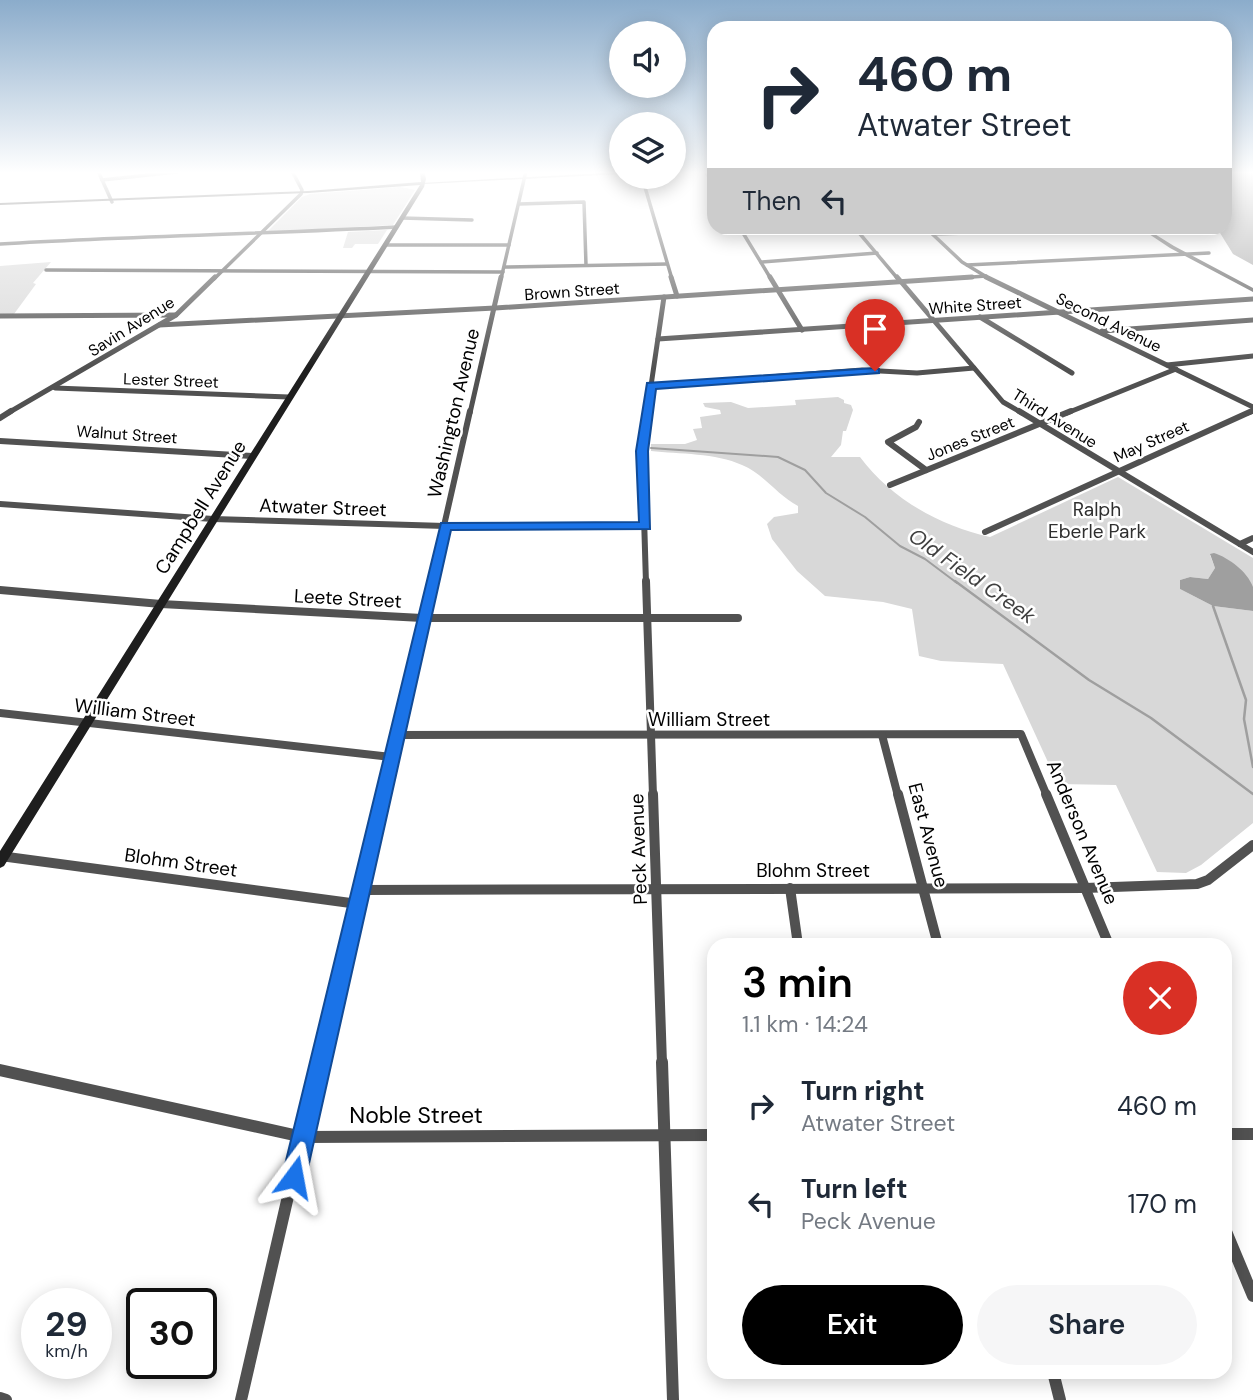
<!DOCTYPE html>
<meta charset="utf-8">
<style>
:root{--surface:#fff;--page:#f6f6f7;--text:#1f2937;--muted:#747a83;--accent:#000}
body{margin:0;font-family:"DM Sans",sans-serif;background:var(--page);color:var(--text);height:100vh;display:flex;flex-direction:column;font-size:26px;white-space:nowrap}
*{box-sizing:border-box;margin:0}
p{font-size:23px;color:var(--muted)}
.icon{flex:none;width:38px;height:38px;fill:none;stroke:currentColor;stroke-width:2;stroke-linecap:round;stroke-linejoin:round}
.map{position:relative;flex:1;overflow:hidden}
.panel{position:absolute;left:707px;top:938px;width:525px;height:441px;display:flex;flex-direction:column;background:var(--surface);border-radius:21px;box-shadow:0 4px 18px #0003}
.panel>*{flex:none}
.banner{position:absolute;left:707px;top:21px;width:525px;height:214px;border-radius:21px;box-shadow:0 4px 18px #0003;background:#fff;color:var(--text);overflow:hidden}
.fabs{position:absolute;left:609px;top:21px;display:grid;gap:14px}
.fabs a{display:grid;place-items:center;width:77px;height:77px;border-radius:50%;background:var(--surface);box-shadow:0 4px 18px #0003;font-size:35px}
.speed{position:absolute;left:21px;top:1288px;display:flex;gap:14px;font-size:35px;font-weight:700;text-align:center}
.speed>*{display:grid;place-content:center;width:91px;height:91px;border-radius:50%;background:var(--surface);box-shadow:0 4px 18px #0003;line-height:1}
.speed small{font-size:18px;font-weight:400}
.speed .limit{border:4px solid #111;border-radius:10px;background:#fff;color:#111}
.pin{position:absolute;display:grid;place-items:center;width:60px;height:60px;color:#fff;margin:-72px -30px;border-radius:50% 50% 50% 0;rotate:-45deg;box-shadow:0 0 7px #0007}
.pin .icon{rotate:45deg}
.me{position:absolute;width:77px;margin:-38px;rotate:13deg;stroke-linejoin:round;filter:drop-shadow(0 0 5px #0008)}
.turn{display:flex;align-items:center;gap:24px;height:147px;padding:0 35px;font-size:32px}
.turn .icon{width:91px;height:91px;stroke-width:2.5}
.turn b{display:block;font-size:49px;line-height:60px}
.then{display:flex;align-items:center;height:66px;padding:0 35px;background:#0003;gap:14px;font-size:26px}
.round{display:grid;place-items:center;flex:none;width:74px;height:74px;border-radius:37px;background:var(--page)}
.head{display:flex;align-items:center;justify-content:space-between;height:119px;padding:0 35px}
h1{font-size:42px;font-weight:600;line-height:52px;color:var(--accent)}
.button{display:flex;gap:14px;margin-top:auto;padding:14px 35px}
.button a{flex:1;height:80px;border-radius:42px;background:var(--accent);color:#fff;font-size:28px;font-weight:600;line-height:80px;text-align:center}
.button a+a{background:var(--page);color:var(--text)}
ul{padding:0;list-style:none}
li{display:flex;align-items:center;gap:21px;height:98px;padding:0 35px}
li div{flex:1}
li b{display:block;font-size:26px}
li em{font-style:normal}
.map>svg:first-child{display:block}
.green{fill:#d8d8d8}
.water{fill:#9f9f9f}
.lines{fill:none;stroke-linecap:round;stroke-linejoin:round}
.stream-far1{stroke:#9f9f9f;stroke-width:2}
.stream{stroke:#9f9f9f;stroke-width:2.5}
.minor-far5{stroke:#515151;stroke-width:3.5}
.minor-far4{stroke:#515151;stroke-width:5}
.minor-far3{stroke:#515151;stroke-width:6}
.minor-far2{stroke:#515151;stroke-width:8}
.minor-far1{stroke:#515151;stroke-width:10}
.minor{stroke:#515151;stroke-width:12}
.tertiary{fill:#515151;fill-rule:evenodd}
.secondary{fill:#1e1e1e;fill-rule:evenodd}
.route{fill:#1a73e8;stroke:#114b97;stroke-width:2}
.labels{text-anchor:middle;stroke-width:5;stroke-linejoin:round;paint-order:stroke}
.far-street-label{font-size:16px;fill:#000;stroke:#fff}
.street-label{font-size:19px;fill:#000;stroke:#fff}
.park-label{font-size:19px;fill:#2f2f2f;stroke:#fff}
.water-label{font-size:21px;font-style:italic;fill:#404040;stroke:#fff}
.near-street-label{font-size:23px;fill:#000;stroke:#fff}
</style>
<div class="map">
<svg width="1253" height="1400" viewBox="0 0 1253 1400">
<rect width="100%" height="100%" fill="#fff"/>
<g class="green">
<polygon points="400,187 415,190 393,225 267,232 302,197 310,194"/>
<polygon points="387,230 378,244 355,244 352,248 343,248 348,232"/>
<polygon points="51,262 33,283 36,284 14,314 0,314 0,266"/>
<path d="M838 397 844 400V403L851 405 853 410 846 431H843L841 445 831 457H860C890 498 940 526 990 537L1118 477 1253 558V588C1241 570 1232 557 1210 555L1215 568 1208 579 1190 577 1180 580V589L1213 606 1253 611V823L1201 865 1186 873 1157 872 1116 785 1058 784 1003 664 941 661 919 656 912 609 883 602 825 596 797 571 772 539 767 524 774 517 798 513V506C777 495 764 474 742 465 716 453 679 454 651 451V444H685L697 440 693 429 702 428 700 417 721 414 720 410 705 407 703 403 731 402 748 408 796 405 795 400Z"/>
</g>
<g class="water">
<polygon points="1225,171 1253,171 1253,265 1233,254 1217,228 1225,228"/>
<path d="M1214 553C1229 558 1247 571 1253 587 1253 593 1253 604 1253 611L1213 606 1180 589V580L1190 577 1208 579 1215 568 1210 554Z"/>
</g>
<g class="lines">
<polyline class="stream-far1" points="651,448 778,457 805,470 826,493 865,517 900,546 925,559 957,583"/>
<g class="stream">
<polyline points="955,581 1089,680 1151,718 1253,794"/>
<polyline points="1213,606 1246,700 1244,719 1253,767"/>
</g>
<g class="minor-far5">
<polyline points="705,171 714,185"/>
<polyline points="99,173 112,202"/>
<polyline points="642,177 672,279"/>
<polyline points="102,180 185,171"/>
<polyline points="519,204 584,202 586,265"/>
<polyline points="402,218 472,220"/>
<polyline points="740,228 771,279"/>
<polyline points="855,228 898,279"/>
<polyline points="926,228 962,262 990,279"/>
<polyline points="933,234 1143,228"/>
<path d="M0 244C132 236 264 234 396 227"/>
<polyline points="385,245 509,245"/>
<polyline points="761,262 877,253"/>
<polyline points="967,265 1209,253"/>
<polyline points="505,267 667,264"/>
<polyline points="46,270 503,272"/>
<polyline points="214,279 301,194 302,190 292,171"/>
<polyline points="501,279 526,171"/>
<polyline points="945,279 986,276"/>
</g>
<g class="minor-far4">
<polyline points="671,277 677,296"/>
<polyline points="770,277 802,330"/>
<polyline points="897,277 1003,402 1022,413"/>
<polyline points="986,277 1253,407"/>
<polyline points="0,316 176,315"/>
<polyline points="980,317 1072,373"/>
<polyline points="159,325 495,308 972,277"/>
<polyline points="1102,331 1253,320"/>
<polyline points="658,339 1253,299"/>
<polyline points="1167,365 1253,356"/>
<polyline points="651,386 862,370 917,373 974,368"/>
<polyline points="55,388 289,397"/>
<polyline points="8,413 176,315 215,277"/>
<polyline points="470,413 501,277"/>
<polyline points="647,413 664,297"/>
<polyline points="1067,413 1176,369"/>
<polyline points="1248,413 1253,411"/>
</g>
<g class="minor-far3">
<polyline points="1019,411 1253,552"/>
<polyline points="0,418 11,411"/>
<polyline points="919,422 916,427 888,442 926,470"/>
<polyline points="0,441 252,456"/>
<polyline points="890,485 1071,411"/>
<polyline points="0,504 213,519 445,526 645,526"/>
<polyline points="985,532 1252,411"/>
<polyline points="1240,544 1253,538"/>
<polyline points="431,583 470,411"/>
<polyline points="646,583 642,451 648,411"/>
</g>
<g class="minor-far2">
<polyline points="646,581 653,796"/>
<polyline points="0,590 161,604 422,618 738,618"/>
<polyline points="0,713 391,757"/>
<polyline points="396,735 1021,734 1047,796"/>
<polyline points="882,735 898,796"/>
<polyline points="381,796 431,581"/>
</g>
<g class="minor-far1">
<polyline points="653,794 662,1064"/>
<polyline points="898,794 938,945"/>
<polyline points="1046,794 1109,945"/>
<polyline points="0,856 358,904"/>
<polyline points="790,888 798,945"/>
<polyline points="361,890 1085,888 1197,884 1208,880 1253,845"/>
<polyline points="319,1064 382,794"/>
</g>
<g class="minor">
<polyline points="662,1062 673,1400"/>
<polyline points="0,1070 303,1137 714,1135"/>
<polyline points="1225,1134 1253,1134"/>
<polyline points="1225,1229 1253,1296"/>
<polyline points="1053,1372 1060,1400"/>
<polyline points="0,1398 6,1400"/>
<polyline points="241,1400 319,1062"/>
</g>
<g class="tertiary">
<polygon points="621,172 621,174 423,184 421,183"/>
<polygon points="1140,228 1145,228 1174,246 1253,288 1253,292 1170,248"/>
</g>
<polygon class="secondary" points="420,171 424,171 426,179 424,187 4,866 0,868 0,851 420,185 308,193 0,205 0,203 308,191 421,182"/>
</g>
<linearGradient id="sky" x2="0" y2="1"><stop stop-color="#8baccb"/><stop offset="0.47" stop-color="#fff"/><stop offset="1" stop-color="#fff" stop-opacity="0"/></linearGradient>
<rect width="1253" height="367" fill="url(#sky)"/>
<polygon class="route" points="875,368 879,369 879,373 656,389 648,451 650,529 451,530 306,1177 302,1185 294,1189 285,1185 282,1177 441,523 639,522 636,451 647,383"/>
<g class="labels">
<g class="far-street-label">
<text transform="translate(572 291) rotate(-4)" y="6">Brown Street</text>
<text transform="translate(975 305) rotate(-4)" y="6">White Street</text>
<text transform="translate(1109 322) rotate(26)" y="6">Second Avenue</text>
<text transform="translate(131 326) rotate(-32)" y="6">Savin Avenue</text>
<text transform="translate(171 380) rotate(2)" y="6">Lester Street</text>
<text transform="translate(1055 418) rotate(32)" y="6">Third Avenue</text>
<text transform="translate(127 434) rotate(4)" y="6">Walnut Street</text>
<text transform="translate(970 438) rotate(-22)" y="6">Jones Street</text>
<text transform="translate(1151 441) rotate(-24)" y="6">May Street</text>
</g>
<g class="street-label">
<text transform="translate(453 413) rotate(-77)" y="7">Washington Avenue</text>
<text transform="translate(200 507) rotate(-58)" y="7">Campbell Avenue</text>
<text transform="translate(323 507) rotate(2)" y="7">Atwater Street</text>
<text transform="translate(348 598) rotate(3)" y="7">Leete Street</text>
<text transform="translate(135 712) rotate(7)" y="7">William Street</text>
<text x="709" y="726">William Street</text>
<text transform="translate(1083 832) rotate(67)" y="7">Anderson Avenue</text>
<text transform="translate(929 835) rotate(75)" y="7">East Avenue</text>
<text transform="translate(638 849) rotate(-92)" y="7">Peck Avenue</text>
<text transform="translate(181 862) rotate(8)" y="7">Blohm Street</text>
<text x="813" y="877">Blohm Street</text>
</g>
<g class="park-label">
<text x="1097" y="516">Ralph<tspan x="1097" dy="22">Eberle Park</tspan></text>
</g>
<g class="water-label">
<text transform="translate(972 576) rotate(35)" y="7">Old Field Creek</text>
</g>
<g class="near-street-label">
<text x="416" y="1123">Noble Street</text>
</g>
</g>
</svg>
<div class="fabs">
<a><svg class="icon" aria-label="sound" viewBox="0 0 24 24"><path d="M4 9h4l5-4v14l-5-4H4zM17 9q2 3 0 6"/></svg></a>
<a><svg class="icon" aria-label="layers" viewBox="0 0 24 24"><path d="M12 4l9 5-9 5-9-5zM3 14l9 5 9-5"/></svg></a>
</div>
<div class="speed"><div>29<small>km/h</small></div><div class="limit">30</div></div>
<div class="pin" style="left:875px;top:371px;background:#d93025"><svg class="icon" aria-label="arrive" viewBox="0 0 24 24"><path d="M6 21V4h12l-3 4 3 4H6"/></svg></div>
<svg class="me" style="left:294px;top:1177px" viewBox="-20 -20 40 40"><path d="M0-17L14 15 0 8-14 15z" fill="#1a73e8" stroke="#fff" stroke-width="4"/></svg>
<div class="banner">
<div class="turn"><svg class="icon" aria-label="right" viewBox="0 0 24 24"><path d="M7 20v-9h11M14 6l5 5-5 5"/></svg><div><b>460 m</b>Atwater Street</div></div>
<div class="then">Then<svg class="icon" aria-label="left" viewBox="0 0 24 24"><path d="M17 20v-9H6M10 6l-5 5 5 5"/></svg></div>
</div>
<section class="panel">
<div class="head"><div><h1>3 min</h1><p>1.1 km · 14:24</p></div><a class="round" style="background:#d93025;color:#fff"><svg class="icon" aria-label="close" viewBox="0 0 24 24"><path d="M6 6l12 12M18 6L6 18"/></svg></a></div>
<ul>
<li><svg class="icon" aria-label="right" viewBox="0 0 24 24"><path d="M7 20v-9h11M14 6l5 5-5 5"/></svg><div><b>Turn right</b><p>Atwater Street</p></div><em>460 m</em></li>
<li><svg class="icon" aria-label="left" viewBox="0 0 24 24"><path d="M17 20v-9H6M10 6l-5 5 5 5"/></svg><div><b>Turn left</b><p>Peck Avenue</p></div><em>170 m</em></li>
</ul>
<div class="button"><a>Exit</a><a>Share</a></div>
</section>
</div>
